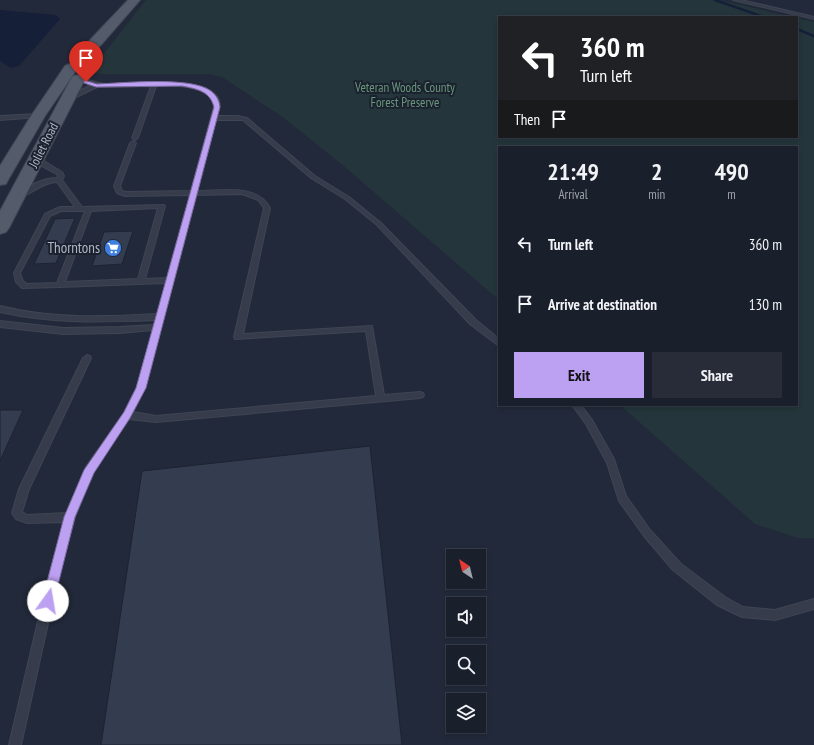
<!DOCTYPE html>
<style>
:root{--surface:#1a1f2c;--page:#272c38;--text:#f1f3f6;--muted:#9fa2a9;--line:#383d48;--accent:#bca0f2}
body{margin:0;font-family:"PT Sans Narrow",sans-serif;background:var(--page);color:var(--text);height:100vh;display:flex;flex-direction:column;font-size:15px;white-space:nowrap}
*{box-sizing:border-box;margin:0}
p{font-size:13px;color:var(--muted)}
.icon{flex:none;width:22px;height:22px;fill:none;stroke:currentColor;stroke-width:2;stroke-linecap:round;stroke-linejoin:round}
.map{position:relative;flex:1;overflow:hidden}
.drawer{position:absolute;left:498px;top:146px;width:300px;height:260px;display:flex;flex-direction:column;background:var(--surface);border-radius:0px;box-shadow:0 2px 6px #0003,0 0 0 1px var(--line)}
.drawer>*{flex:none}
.guide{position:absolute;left:498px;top:16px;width:300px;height:122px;border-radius:0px;box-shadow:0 2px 6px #0003,0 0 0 1px var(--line);background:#202124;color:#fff;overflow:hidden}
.needle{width:26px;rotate:325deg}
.buttons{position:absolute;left:446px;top:549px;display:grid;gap:8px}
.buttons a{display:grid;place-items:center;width:40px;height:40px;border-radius:0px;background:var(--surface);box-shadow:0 2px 6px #0003,0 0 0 1px var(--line);font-size:20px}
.pin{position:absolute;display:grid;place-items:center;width:34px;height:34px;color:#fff;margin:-41px -17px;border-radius:50% 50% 50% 0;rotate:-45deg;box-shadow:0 0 4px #0007}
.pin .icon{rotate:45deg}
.me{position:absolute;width:44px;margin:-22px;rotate:13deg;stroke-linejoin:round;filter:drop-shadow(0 0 3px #0008)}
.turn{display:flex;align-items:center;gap:14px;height:84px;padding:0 16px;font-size:18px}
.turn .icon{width:52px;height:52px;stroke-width:2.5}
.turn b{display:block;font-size:28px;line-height:34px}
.then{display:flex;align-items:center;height:38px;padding:0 16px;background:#0003;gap:8px;font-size:15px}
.eta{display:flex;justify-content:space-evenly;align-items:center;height:68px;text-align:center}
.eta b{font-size:24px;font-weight:800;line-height:28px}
.button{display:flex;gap:8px;margin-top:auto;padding:8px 16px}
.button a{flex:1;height:46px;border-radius:0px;background:var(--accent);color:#111;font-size:16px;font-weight:800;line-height:46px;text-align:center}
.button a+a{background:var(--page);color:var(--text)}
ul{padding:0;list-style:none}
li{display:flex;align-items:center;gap:12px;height:60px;padding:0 16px}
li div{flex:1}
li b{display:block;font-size:15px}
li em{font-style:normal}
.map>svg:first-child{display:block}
.green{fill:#24363b}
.water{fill:#161f38}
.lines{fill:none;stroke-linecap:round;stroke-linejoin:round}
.stream{stroke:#161f38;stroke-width:2.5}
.building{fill:#343d50;stroke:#1d2331}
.lane-casing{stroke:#3f4553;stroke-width:2}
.primary-casing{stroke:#3f4553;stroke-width:2}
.lane{fill:#363c4b;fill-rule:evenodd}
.primary{fill:#545b6b;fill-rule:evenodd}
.route{fill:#bca0f2;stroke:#7a689d}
.labels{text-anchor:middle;stroke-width:4;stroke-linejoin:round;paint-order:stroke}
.far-park-label{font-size:13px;fill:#689779;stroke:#1b212f}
.far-street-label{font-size:13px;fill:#b1b7c6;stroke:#1b212f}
.poi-label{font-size:15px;fill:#b1b7c6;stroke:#1b212f;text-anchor:end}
</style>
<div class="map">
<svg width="814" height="745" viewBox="0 0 814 745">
<rect width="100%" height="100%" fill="#22293a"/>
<polygon class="green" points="146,0 719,0 792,17 499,17 499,137 797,137 797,18 814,22 814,538 798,538 755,524 620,405 797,405 797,147 499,147 499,300 339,162 284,118 222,77 209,74 105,74 96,73 91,70"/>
<polygon class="water" points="0,10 56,15 60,19 19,66 11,68 0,61"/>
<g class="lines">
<g class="stream">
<polyline points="715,0 764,17"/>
<polyline points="797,29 814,36"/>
</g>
</g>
<g class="building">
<polygon points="75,218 56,263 34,264 55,219"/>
<polygon points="133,231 122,264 92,266 104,232"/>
<polygon points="0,410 23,410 0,461"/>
<polygon points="370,446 402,745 101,745 142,471"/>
</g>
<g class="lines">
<defs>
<g id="lane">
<polygon points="733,0 741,0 814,17 814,19"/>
<path d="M79 76C90 80 96 84 108 84 133 85 204 74 218 98 221 104 219 110 217 116H238L247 118 315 176 349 197 381 223 476 320 499 339V346L470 324 377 225 345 199 311 178 243 120H216L197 191C221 191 257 183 270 208L243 334 372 326 384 395 420 392 423 393 424 395 423 397 420 398 156 422 129 419 93 472 75 517 56 587 21 745H9L46 587 64 522 27 523 16 519 12 513 19 489 83 358 87 355 90 356 91 358 29 489 22 512 27 515 67 513 86 467 124 413 137 387 153 330 120 333 63 334 0 327V321L63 328 120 327 154 325 155 320C103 322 52 324 0 312V306C52 319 104 317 157 314L166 283 60 287 22 288 16 282 14 273 45 214 60 207H75L57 182C41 182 27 198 18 197L17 196C27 186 43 178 57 178L58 176 57 174 42 166 34 157 37 155 47 163 62 172 64 176 62 180 82 207 164 205 165 206 145 279 167 278 190 195 125 196 117 193 114 186 130 143 133 141 136 143 120 186 122 191 126 192 191 191 214 107C212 84 174 85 156 86L138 138 135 140 132 138 151 86 108 87H97L70 100H66V98L91 85 77 79V77ZM242 194 258 200 264 208 234 337 235 339 366 331 376 396 156 416 133 412 145 387 196 195ZM158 208 138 279 65 282 91 211ZM61 211H85L57 283 27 284 23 281 20 273 50 216Z"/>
<polygon points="38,114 40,115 40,117 0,120 0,116"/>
<polygon points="572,405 581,405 592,420 614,459 626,496 650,530 681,564 725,597 743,607 775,610 814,599 814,609 775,620 742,617 717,605 673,570 644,536 619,501 607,463 586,424"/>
</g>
<g id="primary">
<polygon points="128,0 140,0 100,46 84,68 75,72 45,116 8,180 6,184 0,185 0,166 31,116 65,66 74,62 90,40"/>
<polygon points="78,75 83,76 85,79 9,228 6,232 0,234 0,211 71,79 73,76"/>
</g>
</defs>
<use href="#lane" class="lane-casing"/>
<use href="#primary" class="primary-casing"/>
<use href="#lane" class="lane"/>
<use href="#primary" class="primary"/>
</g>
<path class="route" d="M84 80 97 84C123 83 191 76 211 91 217 96 219 100 220 107L146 388 130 418 94 473 75 517 54 601 52 605 48 607 44 605 42 601 64 517 84 470 124 412 136 388 214 107C210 91 197 89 182 86L96 87 84 83Z"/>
<defs>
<symbol id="supermarket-disc" viewBox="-11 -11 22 22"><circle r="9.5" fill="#3f7fe0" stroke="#1b212f"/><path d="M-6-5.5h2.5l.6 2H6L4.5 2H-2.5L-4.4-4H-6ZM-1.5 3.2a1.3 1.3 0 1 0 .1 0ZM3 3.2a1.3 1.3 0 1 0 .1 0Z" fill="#fff"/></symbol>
</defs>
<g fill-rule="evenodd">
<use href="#supermarket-disc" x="103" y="238" width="20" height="20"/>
</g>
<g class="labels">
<g class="far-park-label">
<text x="405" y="92">Veteran Woods County<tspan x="405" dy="15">Forest Preserve</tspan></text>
</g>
<g class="far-street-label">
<text transform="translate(43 145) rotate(-63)" y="5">Joliet Road</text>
</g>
<g class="poi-label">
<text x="100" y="253">Thorntons</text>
</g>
</g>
</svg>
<div class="buttons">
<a><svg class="needle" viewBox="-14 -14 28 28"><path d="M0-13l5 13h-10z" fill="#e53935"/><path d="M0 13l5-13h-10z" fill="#9fa2a9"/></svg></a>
<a><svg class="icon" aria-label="sound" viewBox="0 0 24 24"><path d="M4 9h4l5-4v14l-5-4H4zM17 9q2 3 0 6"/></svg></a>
<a><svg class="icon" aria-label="search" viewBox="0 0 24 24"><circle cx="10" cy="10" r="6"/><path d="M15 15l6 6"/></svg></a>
<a><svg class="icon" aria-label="layers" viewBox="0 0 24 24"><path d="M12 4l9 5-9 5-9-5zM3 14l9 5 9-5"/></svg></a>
</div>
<div class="pin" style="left:86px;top:82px;background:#d93025"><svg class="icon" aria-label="arrive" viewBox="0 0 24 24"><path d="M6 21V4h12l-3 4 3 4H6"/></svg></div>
<svg class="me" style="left:48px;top:601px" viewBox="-20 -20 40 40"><circle r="19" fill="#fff"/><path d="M0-13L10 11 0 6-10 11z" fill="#bca0f2"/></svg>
<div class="guide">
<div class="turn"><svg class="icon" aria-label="left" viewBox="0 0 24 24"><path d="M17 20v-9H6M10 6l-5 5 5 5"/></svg><div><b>360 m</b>Turn left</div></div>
<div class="then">Then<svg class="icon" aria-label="arrive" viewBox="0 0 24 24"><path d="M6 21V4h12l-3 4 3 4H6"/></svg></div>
</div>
<section class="drawer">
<div class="eta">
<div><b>21:49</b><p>Arrival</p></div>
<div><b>2</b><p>min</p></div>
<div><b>490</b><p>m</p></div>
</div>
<ul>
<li><svg class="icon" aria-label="left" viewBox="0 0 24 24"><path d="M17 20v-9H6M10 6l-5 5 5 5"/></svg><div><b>Turn left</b></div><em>360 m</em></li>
<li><svg class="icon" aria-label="arrive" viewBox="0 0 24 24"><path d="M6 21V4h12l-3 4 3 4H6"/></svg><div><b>Arrive at destination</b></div><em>130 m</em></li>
</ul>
<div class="button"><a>Exit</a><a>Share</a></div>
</section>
</div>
